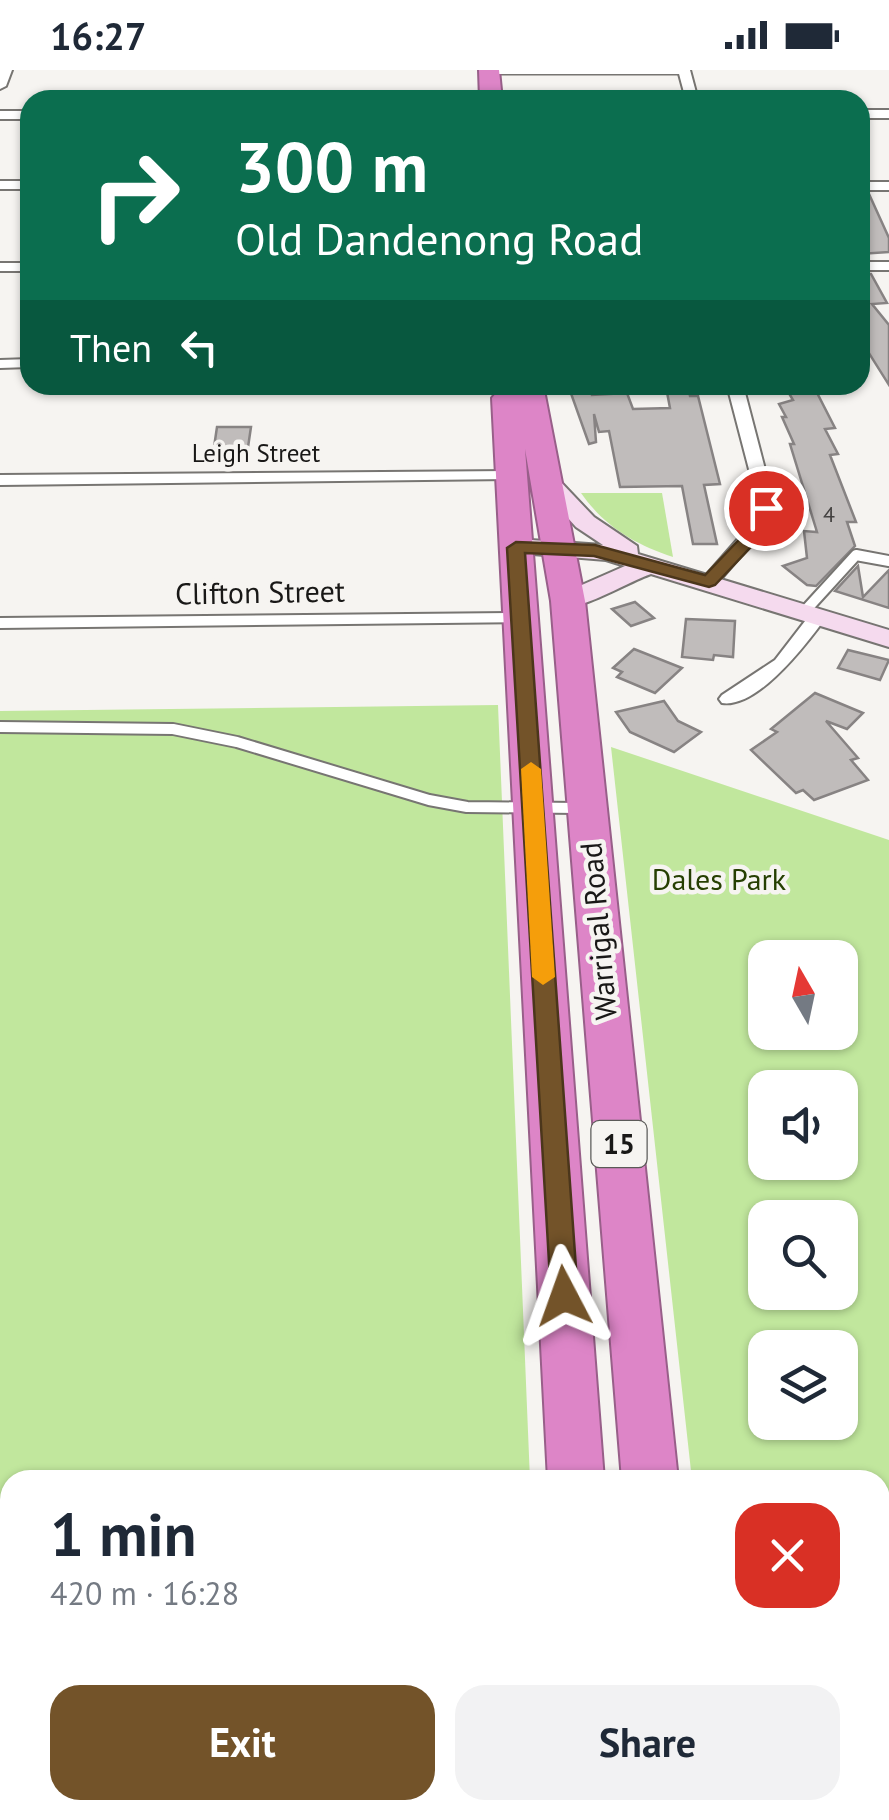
<!DOCTYPE html>
<meta charset="utf-8">
<style>
:root{--surface:#fff;--page:#f2f2f3;--text:#1f2937;--muted:#747a83;--accent:#735329}
body{margin:0;font-family:"PT Sans",sans-serif;background:var(--page);color:var(--text);height:100vh;display:flex;flex-direction:column;font-size:38px;white-space:nowrap}
*{box-sizing:border-box;margin:0}
p{font-size:32px;color:var(--muted)}
.icon{flex:none;width:55px;height:55px;fill:none;stroke:currentColor;stroke-width:2;stroke-linecap:round;stroke-linejoin:round}
.map{position:relative;flex:1;overflow:hidden}
.details{position:absolute;left:0px;top:1400px;width:890px;height:350px;display:flex;flex-direction:column;background:var(--surface);border-radius:30px 30px 0 0;box-shadow:0 2px 8px #0004}
.details>*{flex:none}
.top-card{position:absolute;left:20px;top:20px;width:850px;height:305px;border-radius:30px;box-shadow:0 2px 8px #0004;background:#0b6e4f;color:#fff;overflow:hidden}
.needle{width:65px;rotate:351deg}
.fabs{position:absolute;left:748px;top:870px;display:grid;gap:20px}
.fabs a{display:grid;place-items:center;width:110px;height:110px;border-radius:20px;background:var(--surface);box-shadow:0 2px 8px #0004;font-size:50px}
.pin{position:absolute;display:grid;place-items:center;width:85px;height:85px;color:#fff;margin:-42px;border:5px solid #fff;border-radius:50%;box-shadow:0 2px 10px #0007}
.me{position:absolute;width:110px;margin:-55px;rotate:356deg;stroke-linejoin:round;filter:drop-shadow(0 0 8px #0008)}
.turn{display:flex;align-items:center;gap:35px;height:210px;padding:0 50px;font-size:45px}
.turn .icon{width:130px;height:130px;stroke-width:2.5}
.turn b{display:block;font-size:70px;line-height:85px}
.then{display:flex;align-items:center;height:95px;padding:0 50px;background:#0003;gap:20px;font-size:38px}
.round{display:grid;place-items:center;flex:none;width:105px;height:105px;border-radius:30px;background:var(--page)}
.headline{display:flex;align-items:center;justify-content:space-between;height:170px;padding:0 50px}
h1{font-size:60px;font-weight:600;line-height:75px}
.action{display:flex;gap:20px;margin-top:auto;padding:20px 50px}
.action a{flex:1;height:115px;border-radius:30px;background:var(--accent);color:#fff;font-size:40px;font-weight:600;line-height:115px;text-align:center}
.action a+a{background:var(--page);color:var(--text)}
.status{display:flex;justify-content:space-between;align-items:center;height:70px;padding:0 50px;background:var(--surface);direction:ltr}
.status svg{height:28px;fill:currentColor}
.map>svg:first-child{display:block}
.green{fill:#c1e79d;fill-rule:evenodd}
.building{fill:#c0bcbb;stroke:#878383;stroke-width:2.5}
.lines{fill:none;stroke-linecap:round;stroke-linejoin:round}
.lane-far1-casing{stroke:#777572;stroke-width:9}
.lane-casing{stroke:#777572;stroke-width:14}
.street-casing{stroke:#777572;stroke-width:4}
.secondary-casing{stroke:#777572;stroke-width:4}
.highway-casing{stroke:#985f89;stroke-width:4}
.lane-far1{stroke:#fff;stroke-width:6}
.lane{stroke:#fff;stroke-width:10}
.street{fill:#fff;fill-rule:evenodd}
.secondary{fill:#f5daee;fill-rule:evenodd}
.highway{fill:#dd85c7;fill-rule:evenodd}
.route{fill:#735329;stroke:#4b361b;stroke-width:2.5}
.slow{fill:#f59e0b}
.labels{text-anchor:middle;stroke-width:9;stroke-linejoin:round;paint-order:stroke}
.far-number-label{font-size:22px;fill:#434140}
.far-street-label{font-size:25px;fill:#191817;stroke:#f6f4f1}
.shield{fill:#f6f4f1;stroke:#5b5a58;stroke-width:2.5}
.shield-label{font-size:28px;font-weight:bold;fill:#191817}
.street-label{font-size:30px;fill:#191817;stroke:#f6f4f1}
.park-label{font-size:30px;fill:#263f02;stroke:#f6f4f1}
</style>
<div class="status"><b>16:27</b><svg viewBox="0 0 49 12"><path d="M0 12V9h3v3zM5 12V6h3v6zM10 12V3h3v9zM15 12V0h3v12zM26 1h20v11H26zM47 4h2v5h-2z"/></svg></div>
<div class="map">
<svg width="889" height="1750" viewBox="0 0 889 1750">
<rect width="100%" height="100%" fill="#f6f4f1"/>
<g class="green">
<path d="M581 423H662L673 487C634 474 605 457 581 423Z"/>
<polygon points="498,635 530,1410 10,1410 10,1740 543,1740 544,1750 0,1750 0,641"/>
<path d="M611 677 889 770V1519H880V1410H692ZM765 888H840V962H765ZM765 1018H840V1092H765ZM765 1148H840V1222H765ZM765 1278H840V1352H765Z"/>
</g>
<g class="building">
<polygon points="860,124 869,124 889,168 889,182 860,184"/>
<polygon points="860,204 871,204 887,233 872,234 889,255 889,315 860,269"/>
<polygon points="568,315 591,315 592,325 627,323 633,339 670,338 666,317 688,317 690,326 698,326 720,414 704,415 717,474 693,474 682,416 620,417 609,361 599,362 594,344 596,372 589,374"/>
<polygon points="784,315 813,315 835,358 825,359 838,384 830,385 856,452 847,452 855,476 816,516 807,515 783,496 807,488 804,461 817,462 790,374 794,374 782,347 786,347 779,334 793,330"/>
<polygon points="217,357 251,357 247,384 213,384"/>
<polygon points="858,496 863,527 889,500 889,538 835,521"/>
<polygon points="635,532 654,548 631,556 612,539"/>
<polygon points="686,549 735,551 733,587 714,585 713,590 682,587"/>
<polygon points="634,579 682,598 655,623 617,607 622,602 613,598"/>
<polygon points="848,580 889,590 880,610 838,598"/>
<polygon points="815,623 863,643 847,659 826,651 858,688 851,690 868,710 814,730 803,720 796,723 751,680 777,662 771,659"/>
<polygon points="664,631 678,651 701,662 674,682 630,662 616,642"/>
</g>
<g class="lines">
<defs>
<polyline id="lane-far1" points="490,1 684,1"/>
<g id="lane">
<polyline points="804,542 856,485 889,491"/>
<polyline points="0,657 173,659 237,672 429,730 467,737 578,738"/>
</g>
<g id="street">
<polygon points="0,0 12,0 6,16 0,19"/>
<polygon points="678,0 690,0 698,30 686,30"/>
<rect x="860" y="40" width="29" height="8"/>
<rect x="0" y="41" width="30" height="8"/>
<rect x="0" y="111" width="30" height="8"/>
<rect x="860" y="112" width="29" height="8"/>
<rect x="860" y="192" width="29" height="8"/>
<rect x="0" y="193" width="30" height="8"/>
<polygon points="30,289 30,297 0,298 0,290"/>
<polygon points="727,315 743,315 773,430 773,448 715,516 709,517 700,512 757,447 757,430"/>
<polygon points="512,401 520,406 518,409 0,415 0,405"/>
<path d="M818 541 827 546C808 572 758 639 722 633L719 629 722 625 775 590 812 542Z"/>
<polygon points="521,543 530,548 527,552 0,558 0,548"/>
</g>
<path id="secondary" d="M548 405 556 407 594 447 637 476 638 484 889 560V577L651 504C628 512 579 542 559 537L555 531 559 525 625 496 606 490 507 482 503 477 516 469 603 475 576 457 540 417 536 412Z"/>
<g id="highway">
<polygon points="479,0 499,0 502,30 480,30"/>
<polygon points="515,315 543,315 585,531 678,1410 622,1410 551,531 525,379 604,1410 548,1410 492,328 497,322 516,321"/>
<polygon points="565,1740 629,1740 630,1750 566,1750"/>
<rect x="640" y="1740" width="64" height="10"/>
</g>
</defs>
<use href="#lane-far1" class="lane-far1-casing"/>
<use href="#lane" class="lane-casing"/>
<use href="#street" class="street-casing"/>
<use href="#secondary" class="secondary-casing"/>
<use href="#highway" class="highway-casing"/>
<use href="#lane-far1" class="lane-far1"/>
<use href="#lane" class="lane"/>
<use href="#street" class="street"/>
<use href="#secondary" class="secondary"/>
<use href="#highway" class="highway"/>
</g>
<polygon class="route" points="766,433 774,438 767,460 715,515 709,517 594,486 525,483 578,1226 574,1234 564,1238 555,1234 551,1226 507,478 516,472 595,475 705,505 753,455 757,438"/>
<polygon class="slow" points="531,692 541,699 555,907 543,915 532,907 521,699"/>
<g class="labels">
<g class="far-number-label">
<text x="829" y="452">4</text>
</g>
<g class="far-street-label">
<text x="256" y="392">Leigh Street</text>
</g>
<rect class="shield" x="591.5" y="1051" width="55" height="46" rx="8"/>
<g class="shield-label">
<text x="619" y="1084">15</text>
</g>
<g class="street-label">
<text transform="translate(260 523) rotate(-1)" y="10">Clifton Street</text>
<text transform="translate(599 861) rotate(-95)" y="10">Warrigal Road</text>
</g>
<g class="park-label">
<text x="719" y="820">Dales Park</text>
</g>
</g>
</svg>
<div class="fabs">
<a><svg class="needle" viewBox="-14 -14 28 28"><path d="M0-13l5 13h-10z" fill="#e53935"/><path d="M0 13l5-13h-10z" fill="#747a83"/></svg></a>
<a><svg class="icon" aria-label="sound" viewBox="0 0 24 24"><path d="M4 9h4l5-4v14l-5-4H4zM17 9q2 3 0 6"/></svg></a>
<a><svg class="icon" aria-label="search" viewBox="0 0 24 24"><circle cx="10" cy="10" r="6"/><path d="M15 15l6 6"/></svg></a>
<a><svg class="icon" aria-label="layers" viewBox="0 0 24 24"><path d="M12 4l9 5-9 5-9-5zM3 14l9 5 9-5"/></svg></a>
</div>
<div class="pin" style="left:766px;top:438px;background:#d93025"><svg class="icon" aria-label="arrive" viewBox="0 0 24 24"><path d="M6 21V4h12l-3 4 3 4H6"/></svg></div>
<svg class="me" style="left:564px;top:1226px" viewBox="-20 -20 40 40"><path d="M0-17L14 15 0 8-14 15z" fill="#735329" stroke="#fff" stroke-width="4"/></svg>
<div class="top-card">
<div class="turn"><svg class="icon" aria-label="right" viewBox="0 0 24 24"><path d="M7 20v-9h11M14 6l5 5-5 5"/></svg><div><b>300 m</b>Old Dandenong Road</div></div>
<div class="then">Then<svg class="icon" aria-label="left" viewBox="0 0 24 24"><path d="M17 20v-9H6M10 6l-5 5 5 5"/></svg></div>
</div>
<section class="details">
<div class="headline"><div><h1>1 min</h1><p>420 m · 16:28</p></div><a class="round" style="background:#d93025;color:#fff"><svg class="icon" aria-label="close" viewBox="0 0 24 24"><path d="M6 6l12 12M18 6L6 18"/></svg></a></div>
<div class="action"><a>Exit</a><a>Share</a></div>
</section>
</div>
